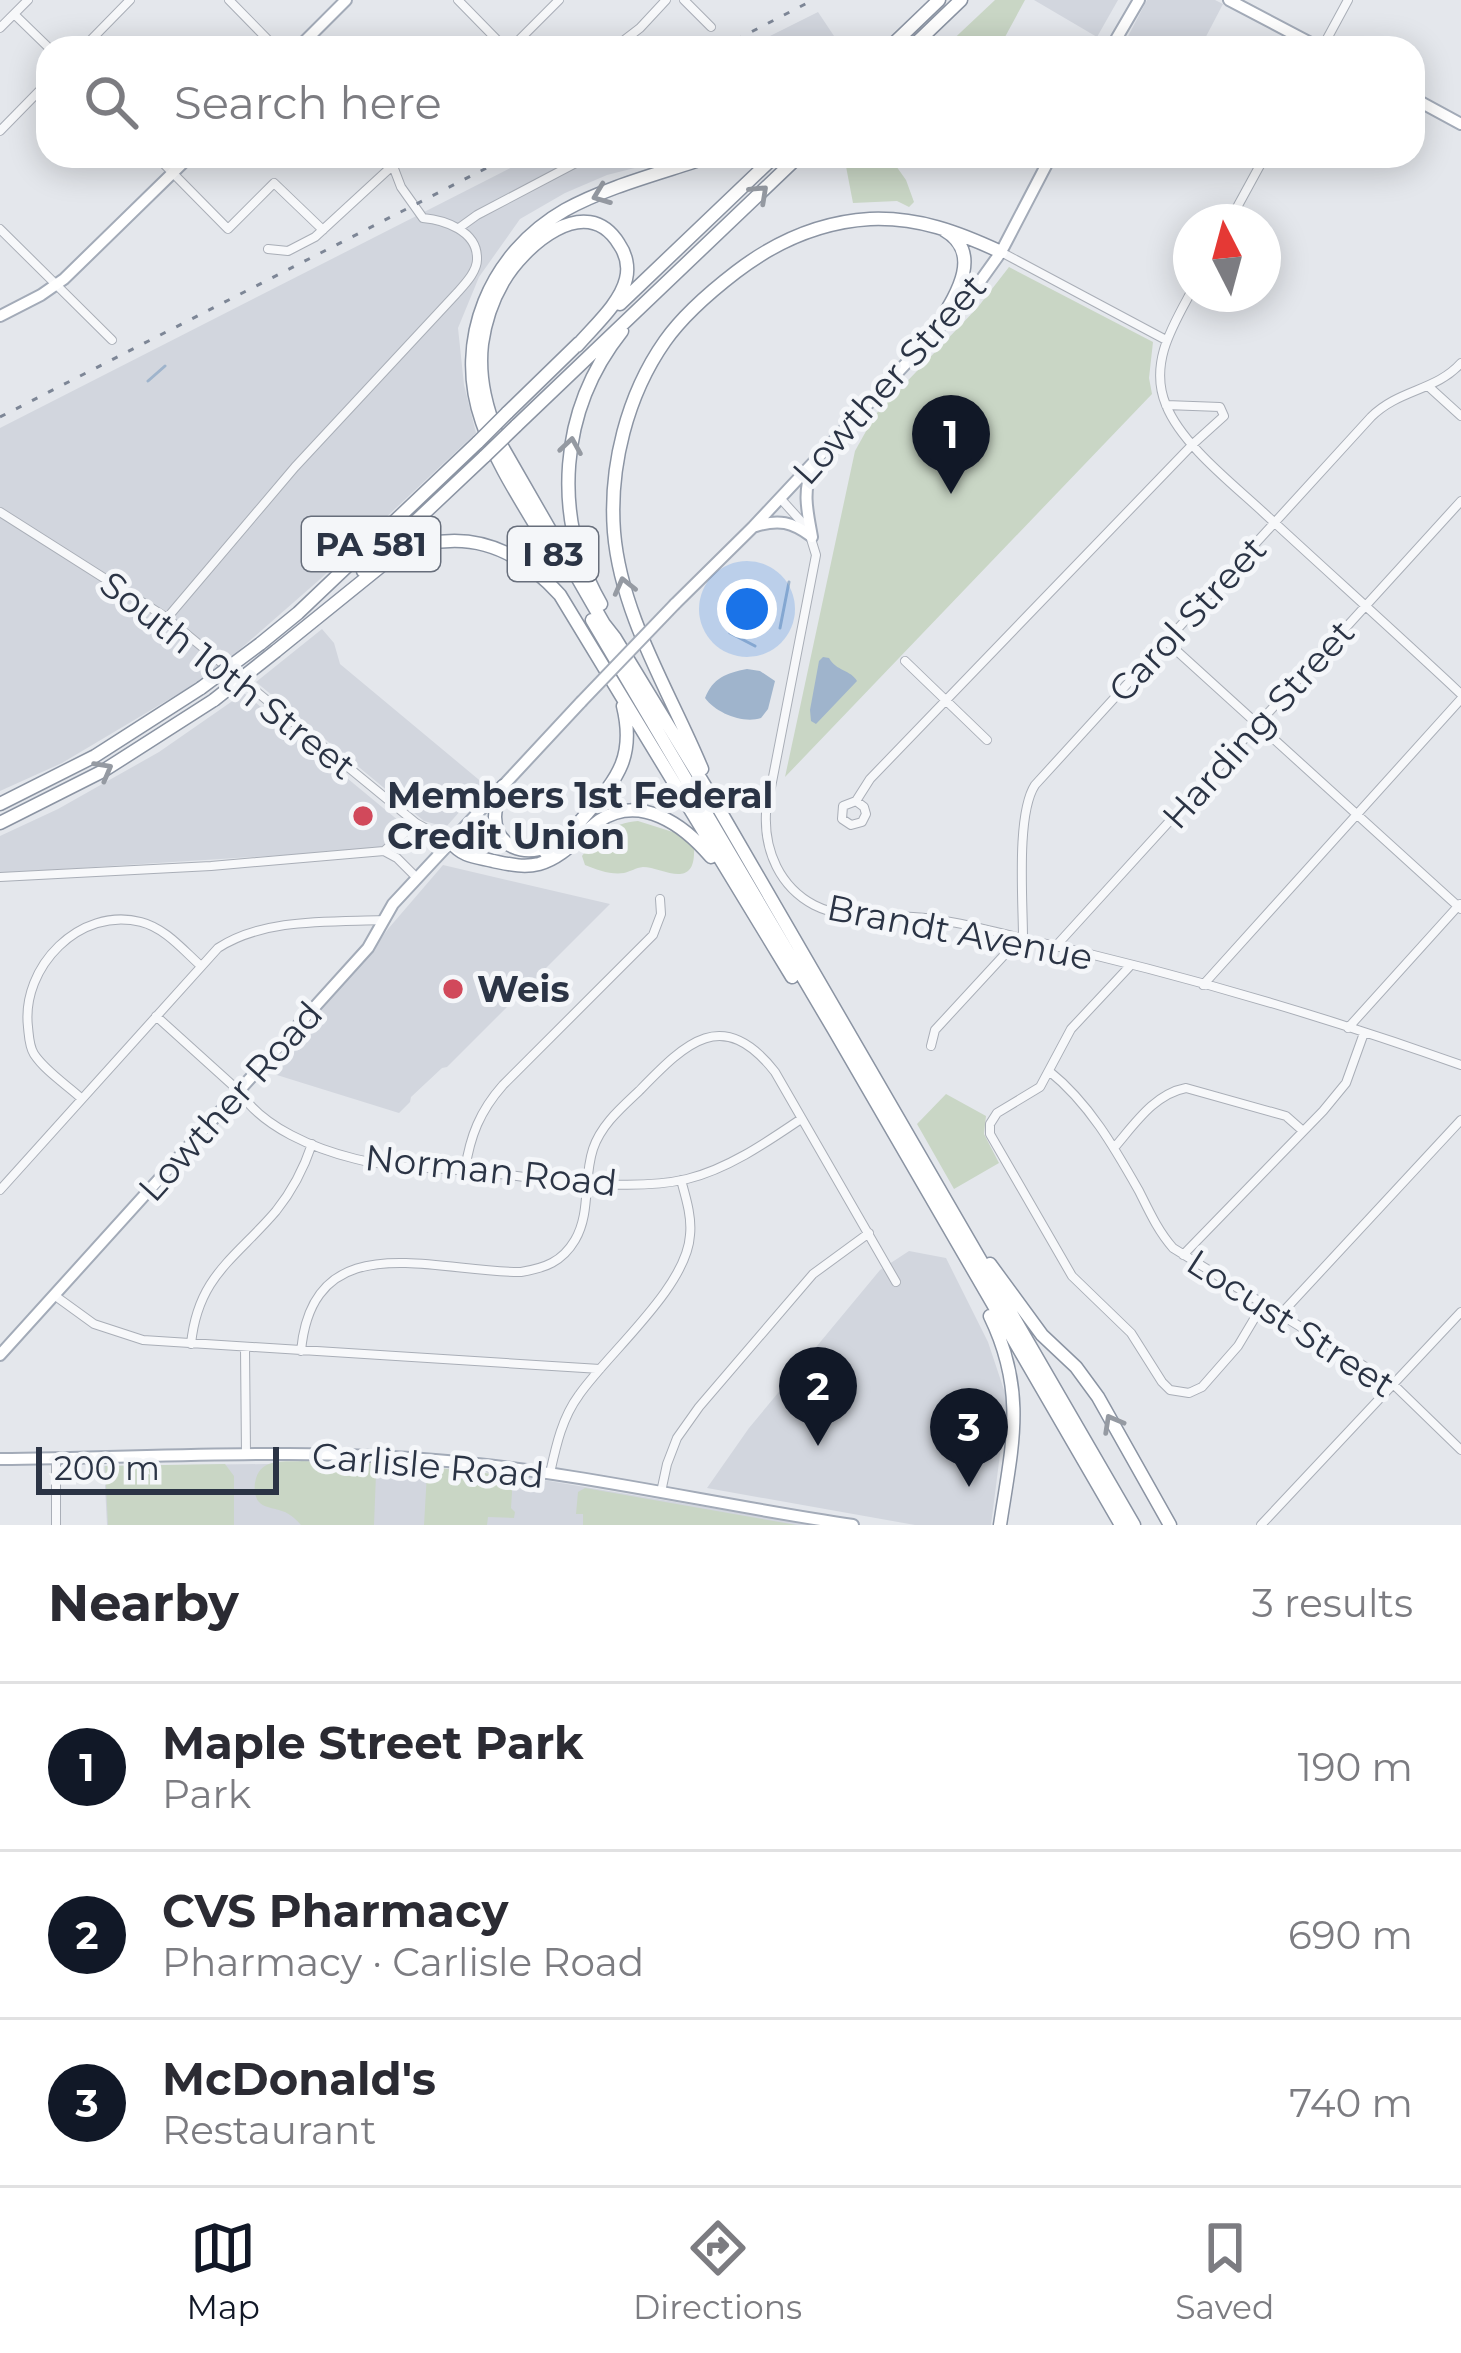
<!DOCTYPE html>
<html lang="en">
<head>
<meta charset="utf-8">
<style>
  body { margin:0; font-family:Montserrat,sans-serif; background:#f7f7f7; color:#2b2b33 }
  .compass { position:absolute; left:1173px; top:204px; width:108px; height:108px; border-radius:50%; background:#fff; box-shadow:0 6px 30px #0003; rotate:354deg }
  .scale { position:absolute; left:36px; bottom:30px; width:243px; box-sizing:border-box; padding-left:12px; border:6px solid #2b3445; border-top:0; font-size:33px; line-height:42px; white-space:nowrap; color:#2b3445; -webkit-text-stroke:9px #f4f6f9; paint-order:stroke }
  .you { position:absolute; left:747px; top:609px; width:42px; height:42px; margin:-30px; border:9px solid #fff; border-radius:50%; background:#1a73e8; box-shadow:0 0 0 18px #1a73e833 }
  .badge { display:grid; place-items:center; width:78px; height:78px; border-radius:50%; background:#111827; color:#fff; font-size:39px; font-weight:700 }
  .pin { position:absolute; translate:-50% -99px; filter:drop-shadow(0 3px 6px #0008) }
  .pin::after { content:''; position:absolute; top:63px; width:42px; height:36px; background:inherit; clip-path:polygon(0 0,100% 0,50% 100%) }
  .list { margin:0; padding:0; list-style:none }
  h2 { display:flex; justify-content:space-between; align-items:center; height:156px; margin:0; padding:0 48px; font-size:51px }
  h2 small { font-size:39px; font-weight:400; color:#7c7c81 }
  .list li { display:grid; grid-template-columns:78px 1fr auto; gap:36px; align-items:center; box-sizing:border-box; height:168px; padding:0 48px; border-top:3px solid #e1e1e2 }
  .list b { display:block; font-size:45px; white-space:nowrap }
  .list p { margin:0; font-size:39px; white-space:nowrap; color:#7c7c81 }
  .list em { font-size:39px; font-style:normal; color:#7c7c81 }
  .icon { flex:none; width:66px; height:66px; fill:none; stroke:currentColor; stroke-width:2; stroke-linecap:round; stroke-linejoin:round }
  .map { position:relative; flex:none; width:1461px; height:1525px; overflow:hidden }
  .search { position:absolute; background:#fff; box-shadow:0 6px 30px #0003; left:36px; right:36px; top:36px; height:132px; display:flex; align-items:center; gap:30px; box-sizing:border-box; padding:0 42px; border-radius:36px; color:#7c7c81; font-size:45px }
  .sheet { height:660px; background:#fff }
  nav { display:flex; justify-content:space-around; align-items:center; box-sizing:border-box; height:168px; border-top:3px solid #e1e1e2; background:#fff; font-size:33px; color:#7c7c81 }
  nav a { display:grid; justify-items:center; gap:6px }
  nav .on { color:#111827 }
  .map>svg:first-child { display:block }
</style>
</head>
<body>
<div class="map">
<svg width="1461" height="1525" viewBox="0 0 1461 1525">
  <rect width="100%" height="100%" fill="#e4e7ec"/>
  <path fill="#d2d6de" d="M 1034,0 L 1118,0 L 1097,37 Z
    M 1147,0 L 1215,0 L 1223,4 L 1200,48 L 1136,48 L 1125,42 Z
    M 818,12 L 842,48 L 746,48 Z
    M 534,156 L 682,156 L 607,175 L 565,193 L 520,219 L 479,277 L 458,328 L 464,385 L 476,433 L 318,581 L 238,651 L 188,688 L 62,763 L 0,791 L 0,428 Z
    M 322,629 L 334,643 L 340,664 L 484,784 L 446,827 L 424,821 L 256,682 Z
    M 244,693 L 405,826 L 379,849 L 0,873 L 0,836 L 58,809 L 159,752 Z
    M 443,865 L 610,904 L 447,1067 L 442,1068 L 411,1097 L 410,1102 L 399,1113 L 264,1071 L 369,955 L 388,929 Z
    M 909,1251 L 946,1258 L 988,1342 L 1007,1399 L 991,1525 L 915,1525 L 707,1488 L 749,1428 L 880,1270 Z
    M 265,1464 L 380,1465 L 531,1478 L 814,1525 L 107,1525 L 104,1466 Z"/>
  <path fill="#c9d6c5" d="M 995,0 L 1025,0 L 999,48 L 944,48 Z
    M 844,156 L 889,156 L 906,180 L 914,202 L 909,207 L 897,201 L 853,203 Z
    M 1009,267 L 1153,342 L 1149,378 L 1152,394 L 785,777 L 855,451 L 875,415 L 978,307 Z
    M 638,821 L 676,833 L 694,848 C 696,892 662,867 643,867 C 635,868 632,871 624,873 C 611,875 597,870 585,865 L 582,856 C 598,836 612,823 638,821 Z
    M 946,1094 L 986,1116 L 984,1134 L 999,1163 L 954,1189 L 917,1124 Z
    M 302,1461 L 382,1463 L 384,1469 L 376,1474 L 374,1525 L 301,1525 C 284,1504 268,1512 259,1502 C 255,1498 254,1488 255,1483 C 259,1458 281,1462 302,1461 Z
    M 225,1464 L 234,1476 L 234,1525 L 108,1525 L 105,1466 Z
    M 421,1466 L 513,1476 L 511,1508 L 515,1512 L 514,1518 L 488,1517 L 487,1525 L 424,1525 L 427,1473 L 422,1471 Z
    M 585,1488 L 797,1525 L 583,1525 L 583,1514 L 576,1514 L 578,1492 Z"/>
  <path fill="#9fb4cc" d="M 823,657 L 829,658 C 836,671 851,670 857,681 L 816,724 L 811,721 L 810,710 L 819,661 Z
    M 747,669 L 760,671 L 775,681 L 768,709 L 761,718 C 743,724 716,713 705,698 C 713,678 726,673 747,669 Z"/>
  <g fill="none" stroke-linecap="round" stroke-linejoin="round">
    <path stroke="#9fb4cc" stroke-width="3" d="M 148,381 L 165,366
      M 780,628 L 789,582
      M 730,633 L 755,646"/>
    <g stroke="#a9aeb7" stroke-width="10">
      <path id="minor" d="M 229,0 L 276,48
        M 458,0 L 505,48
        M 684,0 L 711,27
        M 14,14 L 49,48
        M 0,28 L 28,0
        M 83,48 L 130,0
        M 511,48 L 559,0
        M 614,48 L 640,28 L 666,0
        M 812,48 L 814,46
        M 1322,48 L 1348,0
        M 0,131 L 48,82
        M 156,156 L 228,229 L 274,183 L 323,230
        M 1229,222 L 1265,156
        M 459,228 L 477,215 L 589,156
        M 0,229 L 112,340
        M 268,249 L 288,251 L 315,237 L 403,156
        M 1001,252 L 1166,340
        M 1191,292 C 1172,327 1149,364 1166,405 C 1182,445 1233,484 1264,513 C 1330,574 1396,633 1461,694
        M 1428,386 L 1461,416
        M 780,498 L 808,529 L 816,555 L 766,813 C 764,851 780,887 814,905 C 845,921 880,915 913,917 C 948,919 987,930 1021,938 C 1169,971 1318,1014 1461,1065
        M 0,512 L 167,618 L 416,823 L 452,843
        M 167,618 L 295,467 L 456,294 C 464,285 478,271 477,258 C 477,231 445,220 423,218 L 401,187 L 393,166 L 384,156
        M 1167,642 L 1461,909
        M 905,661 L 987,740
        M 856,801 L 864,807 L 866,814 L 862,822 L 851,825 L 842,819 L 843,806 L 856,801 L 870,779 L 1193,444 L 1224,416 L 1220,407 L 1166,405
        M 384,851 L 397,858 L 417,878
        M 0,877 L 211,866 L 384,851 L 416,823
        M 1023,938 C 1023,901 1016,814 1035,785 L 1371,417 C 1399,389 1436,391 1461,363
        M 1055,947 L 1461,501
        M 1129,967 L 1071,1029 L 1040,1087 L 997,1113 L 990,1124 L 990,1134 L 1072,1276 L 1131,1333 L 1162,1382 L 1170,1390 L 1189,1393 L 1202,1387 L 1238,1346 L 1263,1304
        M 1203,985 L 1461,699
        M 156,1016 L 239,1091 C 263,1128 315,1149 356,1159 C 392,1168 431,1167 467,1171 C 534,1176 623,1194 687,1179 C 728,1169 767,1142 801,1119
        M 1348,1028 L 1460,904
        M 931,1046 L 935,1030 L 1019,939
        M 1049,1071 C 1089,1103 1114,1147 1139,1191 C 1149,1211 1158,1231 1173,1248 L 1393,1384 L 1461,1450
        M 82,1099 C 67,1085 45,1071 34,1054 C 29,1046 29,1036 28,1027 C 21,967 80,906 141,922 C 165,928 183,950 201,966
        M 1114,1148 C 1134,1125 1154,1094 1186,1088 L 1286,1116 L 1303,1131
        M 465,1170 C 470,1136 480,1111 503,1085 L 653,935 L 661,914 L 660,899
        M 0,1190 L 218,948 C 264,918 329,922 383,920
        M 1183,1255 L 1323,1111 L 1346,1083 L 1364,1033
        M 54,1295 L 94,1324 L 143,1340 L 600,1369
        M 1280,1315 L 1461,1120
        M 191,1344 C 198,1276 235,1259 276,1211 C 292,1191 304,1168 312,1144
        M 245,1348 L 246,1454
        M 301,1351 C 313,1222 436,1273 521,1272 C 545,1268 562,1262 575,1240 C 591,1213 583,1179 593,1149 C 601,1125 621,1108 639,1091 C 684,1045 722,1004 775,1072 L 896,1282
        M 56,1459 L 56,1525
        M 550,1473 C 556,1446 562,1418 579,1395 C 608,1353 687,1287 690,1235 C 692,1217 686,1198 681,1180
        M 661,1492 L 667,1464 L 677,1438 L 699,1407 L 813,1274 L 869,1233
        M 1261,1525 L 1461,1312"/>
    </g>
    <g stroke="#a3abb8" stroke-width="14">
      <path id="major" d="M 1229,0 L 1320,48
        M 298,48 L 346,0
        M 1111,48 L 1139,0
        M 1413,98 L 1461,124
        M 0,316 L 41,295 L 64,279 L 190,156
        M 812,470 C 802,492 808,514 812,537
        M 756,526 C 779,519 792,522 811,536
        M 675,604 L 753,527 L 971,294 L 1001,252 L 1051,156
        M 0,1355 L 368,948 L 393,904 L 581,702
        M 0,1459 C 149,1458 299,1447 447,1461 C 583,1473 717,1505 853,1525"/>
    </g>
    <g stroke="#8b94a3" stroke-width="15">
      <path id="highway" d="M 889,48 L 939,0
        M 911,48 L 961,0
        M 620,304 L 775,156
        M 931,336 C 948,306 989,256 944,230
        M 577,346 C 593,327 620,304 626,279 C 629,267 626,254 619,244 C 586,190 523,247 503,282 C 492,301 485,322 482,344 C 478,379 487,410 500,443 L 604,624 L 615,638 L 719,809 L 1134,1525
        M 507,413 L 579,343
        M 516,426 L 799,156
        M 542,536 C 520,499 496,463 482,422 C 453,340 490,253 565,210 C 608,186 665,172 711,156
        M 363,571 L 485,456
        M 601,604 C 551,517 559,410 622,331
        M 592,620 L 834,1030 L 1121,1525
        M 260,644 L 298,613 L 478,442
        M 276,651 L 396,554 C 461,526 514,544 560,595 L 792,977
        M 702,769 C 670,692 621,616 614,532 C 609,467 627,395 665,341 C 684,314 710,292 736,272 C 775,242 820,222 870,219 C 918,217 958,232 1001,252
        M 503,786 C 500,796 495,806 495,817 C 496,848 524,856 549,846
        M 0,804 L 95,756 L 201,688
        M 0,823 L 103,771 L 214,700
        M 452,843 C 462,857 477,857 493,861 C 508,864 523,868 539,864 C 564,857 579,836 599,821 C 640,793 684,825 711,857
        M 546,853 C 562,843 576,826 588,812 C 619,777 635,755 623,706
        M 990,1264 L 1042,1335 L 1076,1367 L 1098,1397 L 1170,1525
        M 990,1316 C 1027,1392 1012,1446 1000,1525"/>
    </g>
    <use href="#minor" stroke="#f7f8fa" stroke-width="8"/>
    <use href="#major" stroke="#fff" stroke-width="10"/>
    <use href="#highway" stroke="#fff" stroke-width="12"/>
    <path stroke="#7d8696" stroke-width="3" stroke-dasharray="6 12" stroke-linecap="butt" d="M 720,48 L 813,0
      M 0,417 L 510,156"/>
    <g stroke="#a3abb8" stroke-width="14" stroke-linecap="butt">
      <path id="major-bridge" d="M 581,702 L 675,604"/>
    </g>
    <g stroke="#8b94a3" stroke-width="15" stroke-linecap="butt">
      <path id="highway-bridge" d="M 478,442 L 507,413
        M 485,456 L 516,426
        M 201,688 L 260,644
        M 214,700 L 276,651"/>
    </g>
    <use href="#major-bridge" stroke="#fff" stroke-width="10"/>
    <use href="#highway-bridge" stroke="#fff" stroke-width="12"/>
  </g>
  <defs><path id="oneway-chevron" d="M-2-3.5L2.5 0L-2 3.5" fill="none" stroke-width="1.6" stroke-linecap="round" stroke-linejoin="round" transform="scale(3)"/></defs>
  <g stroke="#959aa2">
    <use href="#oneway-chevron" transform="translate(760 193) rotate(-43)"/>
    <use href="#oneway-chevron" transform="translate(601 195) rotate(159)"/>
    <use href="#oneway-chevron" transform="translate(571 446) rotate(-81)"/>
    <use href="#oneway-chevron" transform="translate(624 586) rotate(-104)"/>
    <use href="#oneway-chevron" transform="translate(104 770) rotate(-29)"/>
    <use href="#oneway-chevron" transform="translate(1112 1423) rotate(-119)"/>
  </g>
  <g fill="#d1495b" stroke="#f4f6f9" stroke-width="4.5">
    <circle cx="363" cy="816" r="12"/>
    <circle cx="453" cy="989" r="12"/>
  </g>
  <g text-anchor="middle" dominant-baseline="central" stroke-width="10" stroke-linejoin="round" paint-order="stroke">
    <g fill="#f4f6f9" stroke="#676e7b" stroke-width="3">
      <rect x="302" y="517" width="138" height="54" rx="9"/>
      <rect x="508" y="527" width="90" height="54" rx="9"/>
    </g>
    <g font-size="33" font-weight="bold" fill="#2b3445">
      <text x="371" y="544">PA 581</text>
      <text x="553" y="554">I 83</text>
    </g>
    <g font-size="36" fill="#2b3445" stroke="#f4f6f9">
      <text transform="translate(889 379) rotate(-48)">Lowther Street</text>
      <text transform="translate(1187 619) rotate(-47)">Carol Street</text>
      <text transform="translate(228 675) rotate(38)">South 10th Street</text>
      <text transform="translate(1258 724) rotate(-48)">Harding Street</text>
      <text transform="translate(960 932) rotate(11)">Brandt Avenue</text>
      <text transform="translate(230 1101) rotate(-48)">Lowther Road</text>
      <text transform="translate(491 1170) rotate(6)">Norman Road</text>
      <text transform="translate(1291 1323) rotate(33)">Locust Street</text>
      <text transform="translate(428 1465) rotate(5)">Carlisle Road</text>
    </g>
    <g font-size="36" font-weight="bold" fill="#2b3445" stroke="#f4f6f9" text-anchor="start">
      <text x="387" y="795">Members 1st Federal<tspan x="387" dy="41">Credit Union</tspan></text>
      <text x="477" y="989">Weis</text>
    </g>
  </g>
</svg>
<svg class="compass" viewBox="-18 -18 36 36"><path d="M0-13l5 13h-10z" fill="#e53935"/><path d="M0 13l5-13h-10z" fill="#7c7c81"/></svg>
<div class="scale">200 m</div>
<div class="you"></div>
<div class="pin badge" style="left:951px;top:494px">1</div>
<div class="pin badge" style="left:818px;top:1446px">2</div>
<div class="pin badge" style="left:969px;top:1487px">3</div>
<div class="search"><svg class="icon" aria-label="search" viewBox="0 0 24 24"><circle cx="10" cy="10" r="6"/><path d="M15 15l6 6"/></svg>Search here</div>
</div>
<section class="sheet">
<h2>Nearby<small>3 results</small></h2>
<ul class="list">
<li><span class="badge">1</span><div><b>Maple Street Park</b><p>Park</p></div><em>190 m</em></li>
<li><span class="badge">2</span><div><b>CVS Pharmacy</b><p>Pharmacy · Carlisle Road</p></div><em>690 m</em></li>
<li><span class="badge">3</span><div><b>McDonald's</b><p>Restaurant</p></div><em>740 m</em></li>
</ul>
</section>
<nav>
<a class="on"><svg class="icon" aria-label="map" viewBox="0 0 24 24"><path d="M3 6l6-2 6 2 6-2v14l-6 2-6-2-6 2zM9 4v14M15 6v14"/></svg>Map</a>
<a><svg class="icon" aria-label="directions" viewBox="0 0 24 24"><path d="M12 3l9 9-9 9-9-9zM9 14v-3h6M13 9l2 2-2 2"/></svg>Directions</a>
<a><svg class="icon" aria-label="saved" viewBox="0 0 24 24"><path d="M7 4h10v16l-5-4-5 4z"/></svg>Saved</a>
</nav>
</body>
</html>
